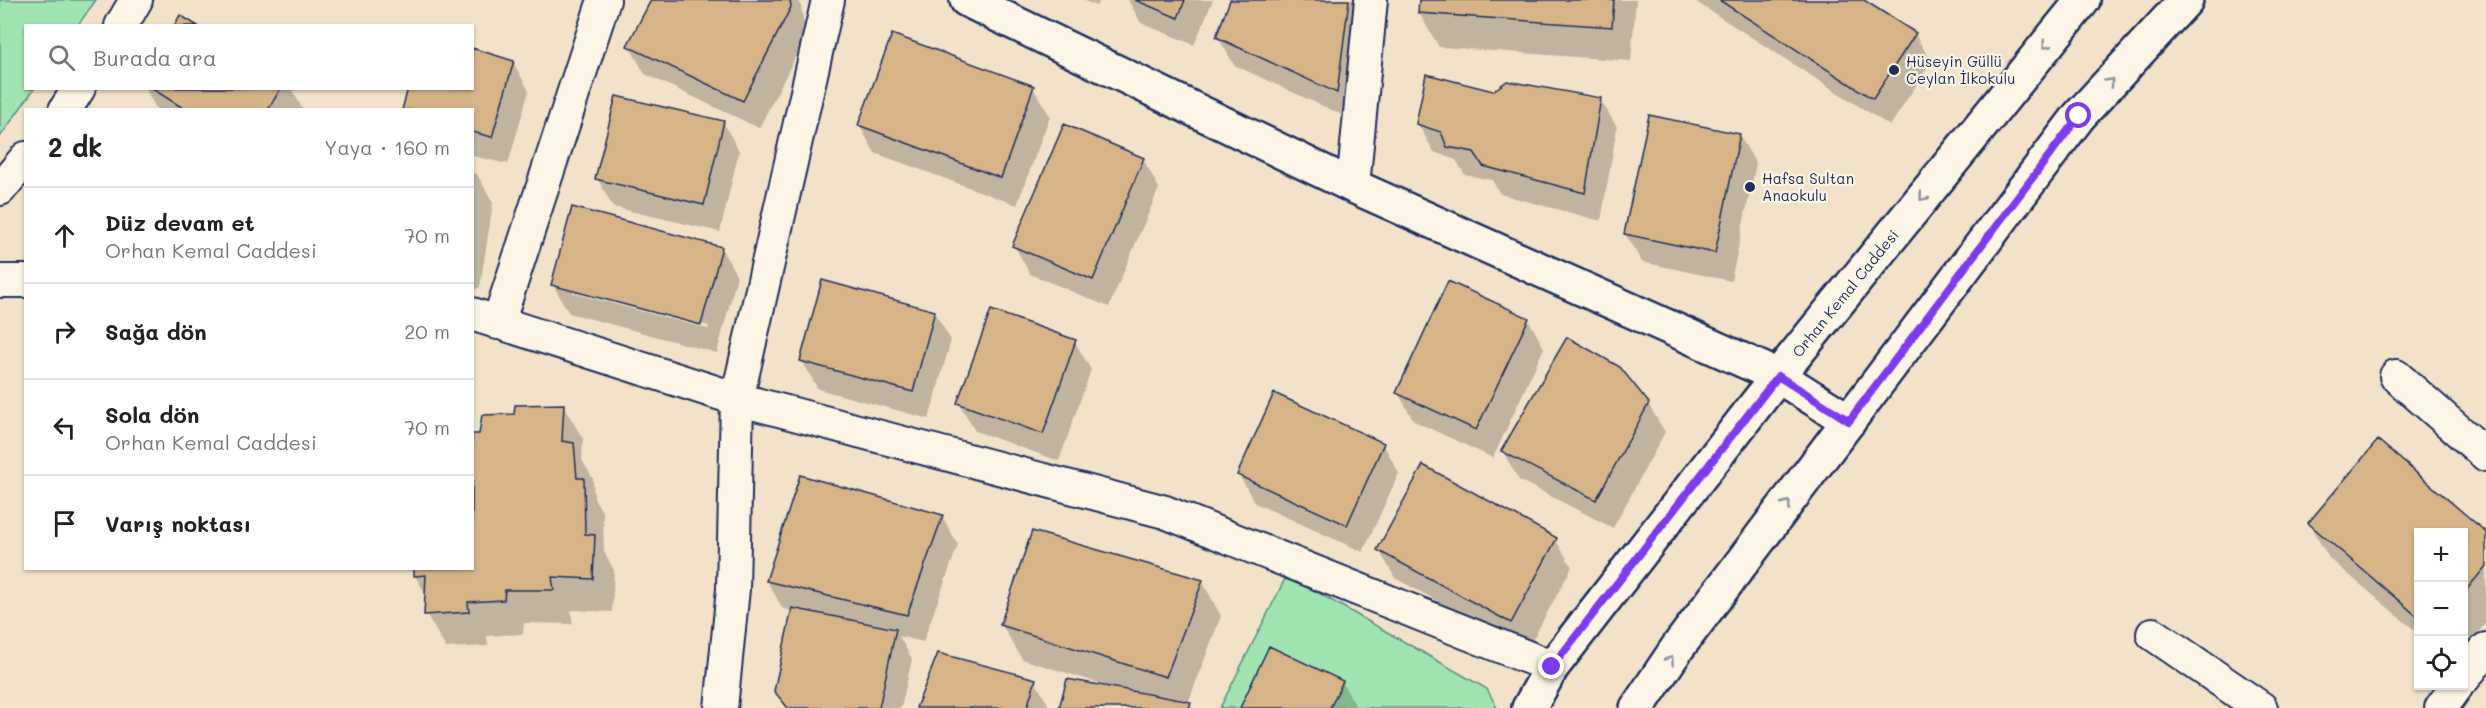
<!DOCTYPE html>
<html lang="tr">
<head>
<meta charset="utf-8">
<style>
  body { margin:0; font-family:Mali,sans-serif; background:#f6f6f6; color:#222 }
  .controls { position:absolute; right:18px; bottom:18px; display:grid; overflow:hidden; border-radius:0px; box-shadow:0 2px 4px #0004 }
  .controls button { width:54px; height:54px; display:grid; place-items:center; padding:0; border:0; border-bottom:2px solid #e0e0e0; background:#fff; color:#222; font:30px sans-serif }
  .stop { position:absolute; width:18px; height:18px; margin:-14px; border:4px solid #7c3aed; border-radius:50%; background:#fff }
  .stop.end { background:#7c3aed; border-color:#fff; box-shadow:0 2px 6px #0008 }
  .list { margin:0; padding:0; list-style:none }
  h2 { display:flex; justify-content:space-between; align-items:center; height:78px; margin:0; padding:0 24px; font-size:26px }
  h2 small { font-size:20px; font-weight:400; color:#767676 }
  .list li { display:grid; grid-template-columns:39px 1fr auto; gap:18px; align-items:center; box-sizing:border-box; height:96px; padding:0 24px; border-top:2px solid #e0e0e0 }
  .list b { display:block; font-size:22px; white-space:nowrap }
  .list p { margin:0; font-size:20px; white-space:nowrap; color:#767676 }
  .list em { font-size:20px; font-style:normal; color:#767676 }
  .icon { flex:none; width:33px; height:33px; fill:none; stroke:currentColor; stroke-width:2; stroke-linecap:round; stroke-linejoin:round }
  .map { position:relative; flex:none; width:2486px; height:708px; overflow:hidden }
  .search { position:absolute; background:#fff; box-shadow:0 2px 4px #0004; left:24px; top:24px; width:450px; height:66px; display:flex; align-items:center; gap:15px; box-sizing:border-box; padding:0 21px; border-radius:0px; color:#767676; font-size:22px }
  .panel { position:absolute; background:#fff; box-shadow:0 2px 4px #0004; left:24px; top:108px; width:450px; height:462px; border-radius:0px }
  .map>svg:first-child { display:block }
</style>
</head>
<body>
<div class="map">
<svg width="2486" height="708" viewBox="0 0 2486 708">
  <rect width="100%" height="100%" fill="#f1e2c9"/>
  <filter id="ink" filterUnits="userSpaceOnUse"><feTurbulence type="fractalNoise" baseFrequency=".0167" numOctaves="2"/><feDisplacementMap in="SourceGraphic" scale="12" xChannelSelector="R" yChannelSelector="G"/><feConvolveMatrix kernelMatrix="1 2 1 2 8 2 1 2 1" color-interpolation-filters="sRGB"/></filter>
  <g filter="url(#ink)">
    <path fill="#a0e5b1" stroke="#5e8a88" stroke-width="1.5" d="M 0,0 L 96,0 L 78,25 L 26,26 L 26,88 L 34,89 L 0,137 Z
      M 1287,575 L 1487,689 L 1497,708 L 1220,708 Z"/>
    <path fill="#0003" fill-rule="evenodd" d="M 653,0 L 797,0 L 801,6 L 806,36 L 759,128 L 645,74 L 629,46 Z
      M 1083,0 L 1100,0 L 1097,6 Z
      M 1128,0 L 1213,0 L 1194,45 L 1141,23 Z
      M 1232,0 L 1368,0 L 1353,120 L 1234,65 L 1218,37 Z
      M 1420,0 L 1636,0 L 1631,61 L 1439,47 L 1419,13 Z
      M 1693,0 L 1861,0 L 1915,34 L 1931,62 L 1890,126 Z
      M 893,36 L 1033,88 L 1050,116 L 1017,205 L 875,153 L 859,125 Z
      M 513,62 L 529,91 L 508,164 L 472,156 L 472,88 Z
      M 145,88 L 291,88 L 302,108 L 301,110 L 157,110 Z
      M 1493,92 L 1600,99 L 1617,127 L 1601,221 L 1500,194 L 1492,180 L 1465,175 L 1456,160 L 1434,152 L 1418,124 Z
      M 723,122 L 739,151 L 720,232 L 613,207 L 597,178 Z
      M 1740,136 L 1756,164 L 1731,281 L 1642,262 L 1625,234 Z
      M 1143,159 L 1159,188 L 1109,307 L 1030,274 L 1014,245 Z
      M 472,173 L 477,174 L 493,203 L 480,287 L 472,291 Z
      M 721,248 L 737,276 L 717,353 L 569,313 L 553,285 ZM 573,289 L 709,326 L 708,329 L 573,293 Z
      M 934,312 L 951,340 L 929,419 L 818,389 L 802,361 Z
      M 1528,319 L 1544,348 L 1493,458 L 1414,421 L 1398,393 Z
      M 1075,342 L 1091,370 L 1059,461 L 975,431 L 959,403 Z
      M 1648,404 L 1665,432 L 1613,528 L 1519,480 L 1503,452 Z
      M 563,405 L 583,439 L 582,460 L 593,479 L 594,498 L 603,513 L 604,552 L 614,570 L 612,612 L 571,610 L 573,624 L 524,623 L 523,634 L 487,636 L 488,646 L 446,648 L 426,614 L 427,596 L 415,576 L 415,568 L 472,568 L 480,436 L 515,415 Z
      M 2378,442 L 2486,534 L 2486,623 L 2464,650 L 2464,532 L 2418,532 L 2418,633 L 2329,558 L 2309,524 Z
      M 1383,444 L 1399,473 L 1363,552 L 1255,503 L 1239,475 Z
      M 942,516 L 958,545 L 923,642 L 899,636 L 912,659 L 901,708 L 786,708 L 776,691 L 793,611 L 783,609 L 767,581 Z
      M 1555,539 L 1572,567 L 1527,650 L 1395,578 L 1379,550 Z
      M 1202,581 L 1221,616 L 1188,703 L 1193,708 L 1061,708 L 1108,686 L 1022,659 L 1002,625 Z
      M 1035,681 L 1050,708 L 918,708 Z
      M 1342,682 L 1357,708 L 1241,708 Z"/>
    <path fill="#d6b488" stroke="#1b2f5e" stroke-width="1.5" d="M 651,0 L 790,0 L 791,7 L 743,101 L 627,46 Z
      M 1135,0 L 1185,0 L 1178,18 Z
      M 1230,0 L 1349,0 L 1337,93 L 1216,37 Z
      M 1419,0 L 1614,0 L 1612,27 L 1418,13 Z
      M 1719,0 L 1864,0 L 1916,33 L 1873,99 Z
      M 180,15 L 198,26 L 174,26 Z
      M 892,34 L 1034,86 L 1001,178 L 858,125 Z
      M 472,48 L 514,61 L 492,137 L 472,132 L 472,110 L 402,110 L 408,88 L 472,88 Z
      M 1426,74 L 1493,91 L 1507,81 L 1601,98 L 1585,193 L 1483,166 L 1474,152 L 1447,147 L 1441,132 L 1416,124 Z
      M 151,88 L 281,88 L 268,110 L 186,110 Z
      M 616,96 L 724,121 L 704,205 L 595,179 Z
      M 1649,115 L 1740,134 L 1715,253 L 1624,234 Z
      M 1064,124 L 1144,158 L 1093,280 L 1012,246 Z
      M 572,207 L 722,247 L 701,325 L 551,285 Z
      M 822,280 L 935,311 L 913,392 L 800,361 Z
      M 1448,281 L 1529,318 L 1476,430 L 1396,393 Z
      M 991,310 L 1076,340 L 1043,434 L 957,403 Z
      M 1567,337 L 1620,367 L 1649,403 L 1596,500 L 1501,451 Z
      M 1274,393 L 1384,443 L 1347,525 L 1237,475 Z
      M 564,404 L 562,441 L 574,443 L 577,478 L 584,478 L 585,534 L 595,535 L 593,579 L 552,577 L 554,590 L 505,590 L 504,600 L 468,602 L 469,612 L 424,615 L 426,575 L 414,576 L 414,568 L 472,568 L 472,434 L 479,434 L 482,415 L 514,414 L 515,405 Z
      M 2378,440 L 2486,532 L 2486,566 L 2464,593 L 2464,532 L 2418,532 L 2418,617 L 2308,523 Z
      M 1423,465 L 1557,538 L 1511,623 L 1377,550 Z
      M 800,475 L 943,515 L 907,615 L 766,581 Z
      M 1032,531 L 1203,580 L 1166,677 L 1000,625 Z
      M 792,608 L 896,629 L 879,708 L 788,708 L 774,691 Z
      M 1269,646 L 1343,681 L 1330,708 L 1240,708 Z
      M 938,653 L 1036,679 L 1027,708 L 916,708 Z
      M 1067,679 L 1191,702 L 1189,708 L 1059,708 Z"/>
    <g fill="none" stroke-linecap="round" stroke-linejoin="round">
      <g stroke="#1b2f5e" stroke-width="36">
        <path id="minor" d="M 121,26 L 136,0
          M 65,110 L 79,88
          M 1353,186 L 1371,0
          M 0,189 L 26,158
          M 0,281 L 26,281
          M 472,314 L 737,399 L 1165,512 L 1552,667
          M 498,323 L 604,0
          M 2396,376 L 2486,455
          M 2153,634 L 2261,708
          M 2464,678 L 2486,649
          M 721,708 L 733,589 L 737,399 L 828,0
          M 2441,708 L 2457,686"/>
      </g>
      <g stroke="#1b2f5e" stroke-width="38">
        <path id="tertiary" d="M 967,0 L 1353,186 L 1778,376 L 1849,421"/>
      </g>
      <g stroke="#1b2f5e" stroke-width="38">
        <path id="secondary" d="M 1529,708 L 1552,667 L 1778,376 L 2083,0
          M 1637,708 L 1678,647 L 2079,116 L 2186,0"/>
      </g>
      <use href="#minor" stroke="#fcf5e5" stroke-width="32"/>
      <use href="#tertiary" stroke="#fcf5e5" stroke-width="33"/>
      <use href="#secondary" stroke="#fcf5e5" stroke-width="33"/>
    </g>
    <defs><path id="oneway-chevron" d="M-2-3.5L2.5 0L-2 3.5" fill="none" stroke-width="1.6" stroke-linecap="round" stroke-linejoin="round" transform="scale(1.5)"/></defs>
    <g stroke="#8c92a2">
      <use href="#oneway-chevron" transform="translate(2046 45) rotate(129)"/>
      <use href="#oneway-chevron" transform="translate(2110 82) rotate(-47)"/>
      <use href="#oneway-chevron" transform="translate(1923 197) rotate(129)"/>
      <use href="#oneway-chevron" transform="translate(1787 504) rotate(-53)"/>
      <use href="#oneway-chevron" transform="translate(1670 660) rotate(-56)"/>
    </g>
  </g>
  <g fill="none" stroke-linecap="round" stroke-linejoin="round" filter="url(#ink)">
    <path stroke="#7c3aed" stroke-width="8" d="M 1552,667 L 1778,376 L 1849,421 L 2079,116"/>
  </g>
  <g fill="#1b2f5e" stroke="#fcf5e5" stroke-width="2">
    <circle cx="1894" cy="70" r="6"/>
    <circle cx="1750" cy="187" r="6"/>
  </g>
  <g text-anchor="middle" dominant-baseline="central" stroke-width="4.5" stroke-linejoin="round" paint-order="stroke">
    <g font-size="15" fill="#1b2f5e" stroke="#fcf5e5" text-anchor="start">
      <text x="1906" y="61">Hüseyin Güllü<tspan x="1906" dy="17">Ceylan İlkokulu</tspan></text>
      <text x="1762" y="178">Hafsa Sultan<tspan x="1762" dy="17">Anaokulu</tspan></text>
    </g>
    <g font-size="15" fill="#1b2f5e" stroke="#fcf5e5">
      <text transform="translate(1845 293) rotate(-51)">Orhan Kemal Caddesi</text>
    </g>
  </g>
</svg>
<div class="controls">
<button>+</button>
<button>−</button>
<button><svg class="icon" aria-label="locate" viewBox="0 0 24 24"><circle cx="12" cy="12" r="6"/><path d="M12 2v4M12 18v4M2 12h4M18 12h4"/></svg></button>
</div>
<div class="stop" style="left:2079px;top:116px"></div>
<div class="stop end" style="left:1552px;top:667px"></div>
<div class="search"><svg class="icon" aria-label="search" viewBox="0 0 24 24"><circle cx="10" cy="10" r="6"/><path d="M15 15l6 6"/></svg>Burada ara</div>
<section class="panel">
<h2>2 dk<small>Yaya · 160 m</small></h2>
<ul class="list">
<li><svg class="icon" aria-label="ahead" viewBox="0 0 24 24"><path d="M12 20V5M6 11l6-6 6 6"/></svg><div><b>Düz devam et</b><p>Orhan Kemal Caddesi</p></div><em>70 m</em></li>
<li><svg class="icon" aria-label="right" viewBox="0 0 24 24"><path d="M7 20v-9h11M14 6l5 5-5 5"/></svg><div><b>Sağa dön</b></div><em>20 m</em></li>
<li><svg class="icon" aria-label="left" viewBox="0 0 24 24"><path d="M17 20v-9H6M10 6l-5 5 5 5"/></svg><div><b>Sola dön</b><p>Orhan Kemal Caddesi</p></div><em>70 m</em></li>
<li><svg class="icon" aria-label="arrive" viewBox="0 0 24 24"><path d="M6 21V4h12l-3 4 3 4H6"/></svg><div><b>Varış noktası</b></div></li>
</ul>
</section>
</div>
</body>
</html>
